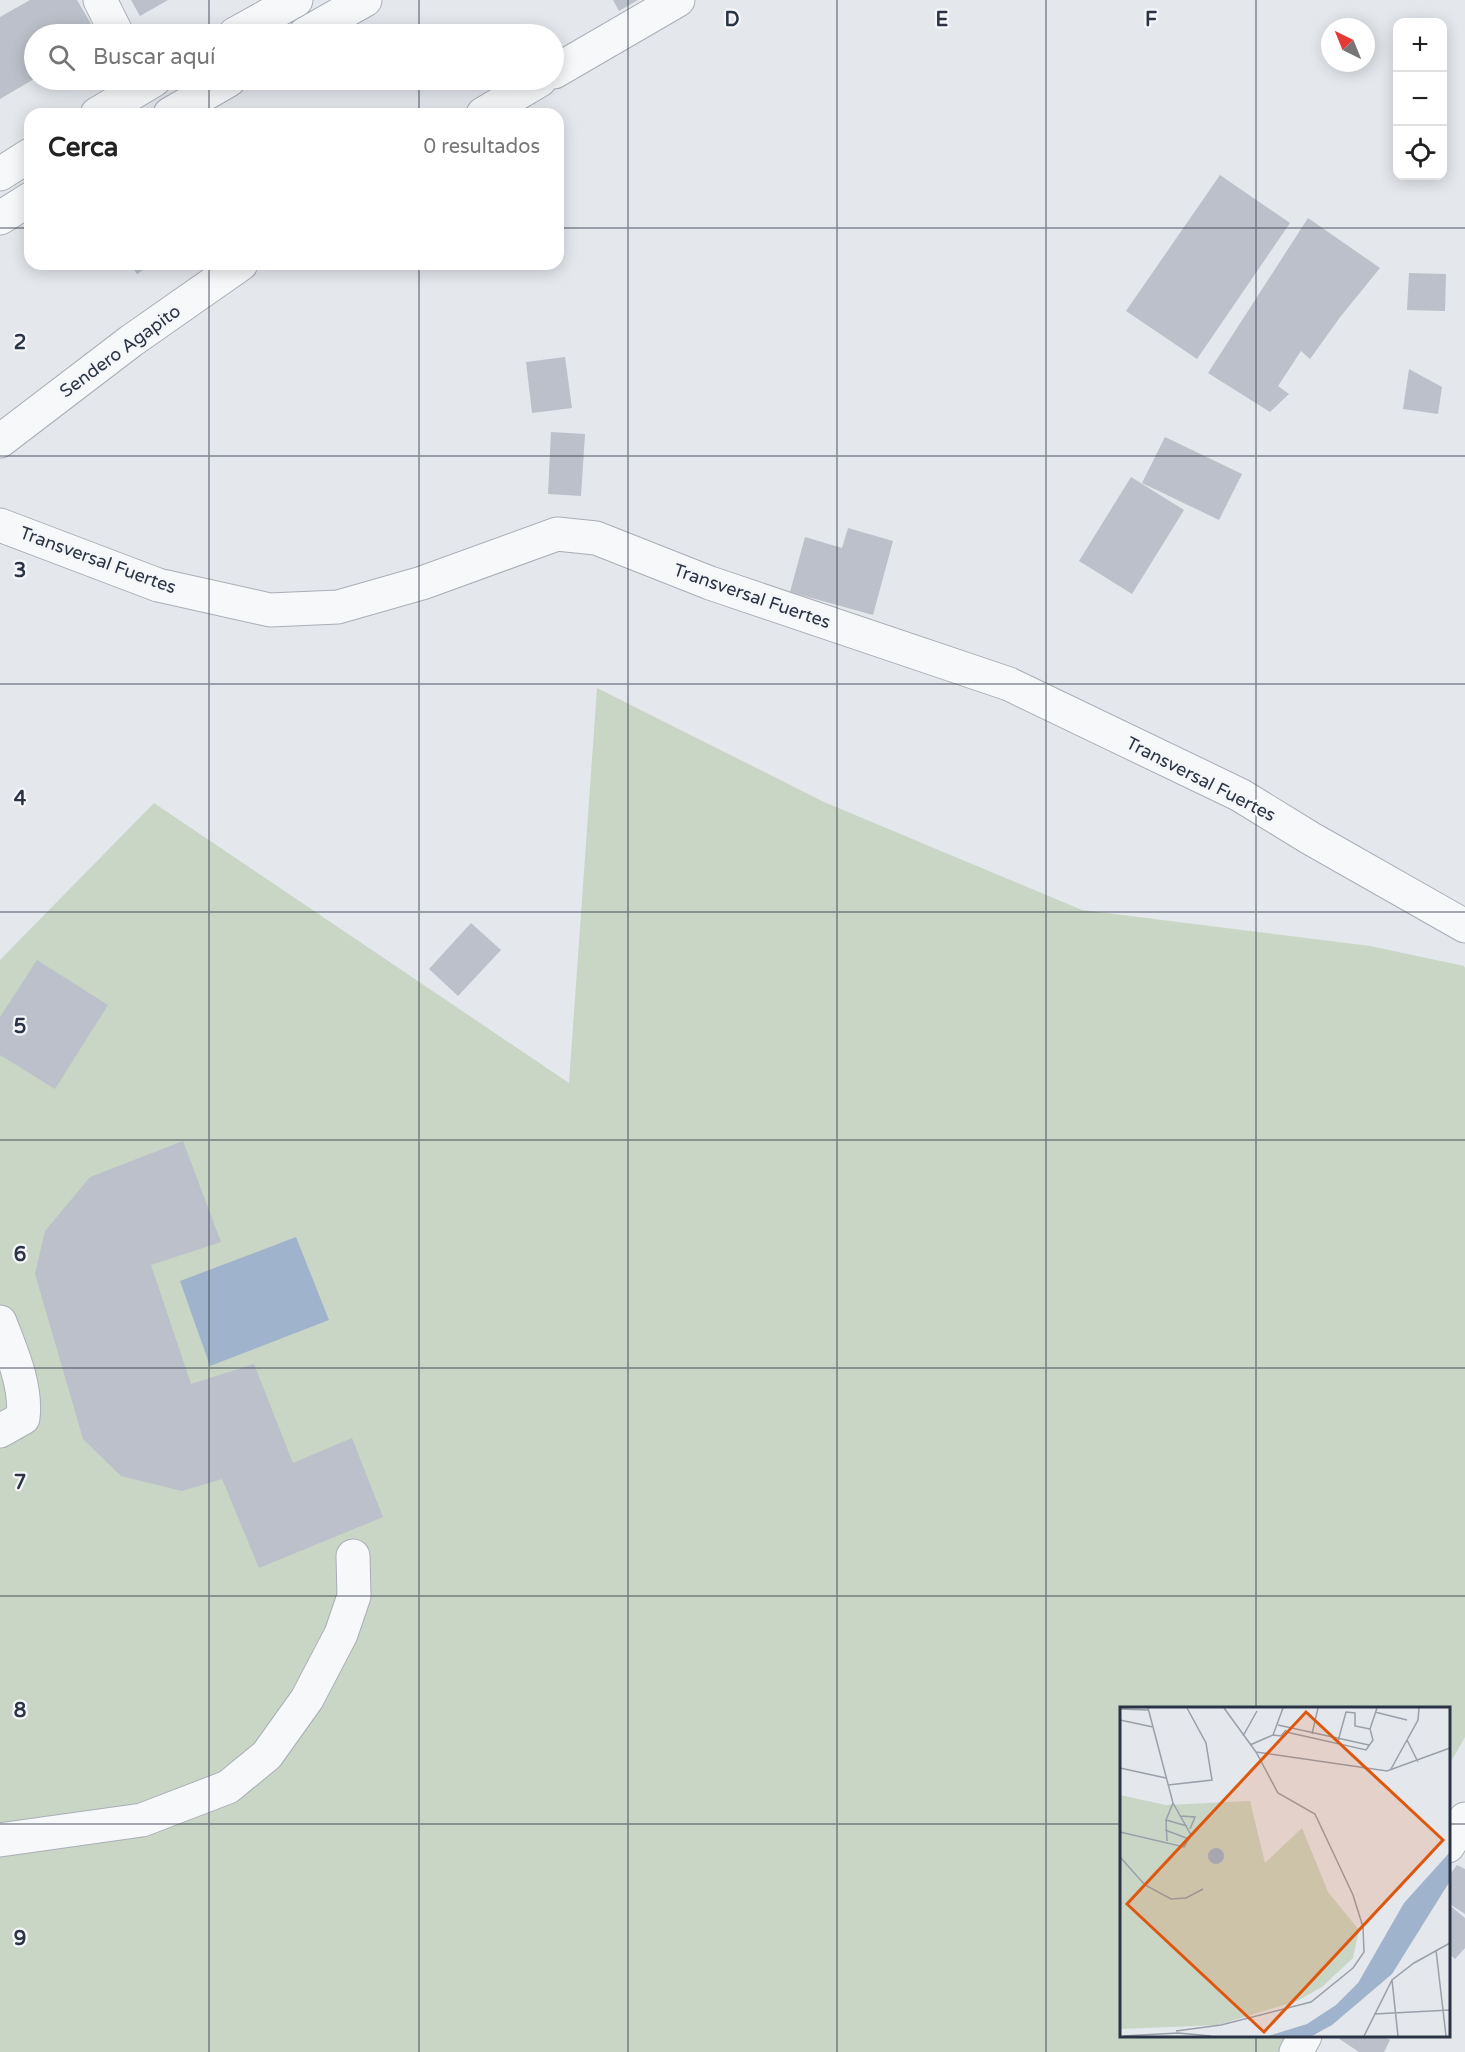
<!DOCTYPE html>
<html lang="es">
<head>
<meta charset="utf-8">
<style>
  body { margin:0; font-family:"Varela Round",sans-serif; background:#f2f2f2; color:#222 }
  .controls { position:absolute; right:18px; top:18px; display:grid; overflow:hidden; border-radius:12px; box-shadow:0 3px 15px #0003 }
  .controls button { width:54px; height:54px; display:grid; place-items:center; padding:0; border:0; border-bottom:2px solid #e0e0e0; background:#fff; color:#222; font:30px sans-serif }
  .compass { position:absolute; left:1321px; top:18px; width:54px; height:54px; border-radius:50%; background:#fff; box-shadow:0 3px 15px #0003; rotate:317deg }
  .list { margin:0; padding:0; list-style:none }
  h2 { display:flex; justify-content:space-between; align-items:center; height:78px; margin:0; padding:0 24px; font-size:26px }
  h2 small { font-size:20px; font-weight:400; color:#767676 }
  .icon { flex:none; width:33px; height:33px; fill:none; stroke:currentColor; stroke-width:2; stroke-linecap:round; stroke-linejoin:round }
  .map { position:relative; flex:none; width:1465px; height:2052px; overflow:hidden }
  .search { position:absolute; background:#fff; box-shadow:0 3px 15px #0003; left:24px; top:24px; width:540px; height:66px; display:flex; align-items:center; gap:15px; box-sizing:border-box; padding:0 21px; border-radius:33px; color:#767676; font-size:22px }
  .panel { position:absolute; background:#fff; box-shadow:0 3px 15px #0003; left:24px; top:108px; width:540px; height:162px; border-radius:18px }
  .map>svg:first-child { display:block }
</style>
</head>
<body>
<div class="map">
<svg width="1465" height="2052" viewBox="0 0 1465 2052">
  <rect width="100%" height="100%" fill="#e4e7ec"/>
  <path fill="#c9d6c5" d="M 597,688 L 824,802 L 1082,910 L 1370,946 L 1464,966 L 1465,968 L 1465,1737 L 1449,1765 L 1448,1708 L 1122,1708 L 1122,2036 L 1291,2036 L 1282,2052 L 0,2052 L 0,960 L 154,803 L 569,1083 Z"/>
  <path fill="#9fb4cc" d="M 296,1237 L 329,1320 L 210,1366 L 180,1281 Z"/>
  <path fill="#bbc0ca" d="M 30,0 L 77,0 L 97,34 L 34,34 L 34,79 L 0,99 L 0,17 Z
    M 131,0 L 168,0 L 140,16 Z
    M 613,0 L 638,0 L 619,11 Z
    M 1220,175 L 1290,223 L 1197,359 L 1126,311 Z
    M 1308,218 L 1380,268 L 1341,316 L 1310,359 L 1301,351 L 1278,386 L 1289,394 L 1270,412 L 1208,373 Z
    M 130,264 L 153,264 L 137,274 Z
    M 1409,273 L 1446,274 L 1445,311 L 1407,310 Z
    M 565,357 L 572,408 L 532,413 L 526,362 Z
    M 1409,369 L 1442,387 L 1438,414 L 1403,409 Z
    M 551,432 L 585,434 L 581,496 L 548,494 Z
    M 1165,437 L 1242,474 L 1219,520 L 1142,483 Z
    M 1131,477 L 1184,510 L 1132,594 L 1079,561 Z
    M 848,528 L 893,541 L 873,615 L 790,592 L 805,537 L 842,548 Z
    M 471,923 L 501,950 L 458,996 L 429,969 Z
    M 37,960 L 108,1005 L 55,1089 L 0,1055 L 0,1017 Z
    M 183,1141 L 221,1242 L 151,1265 L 191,1384 L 254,1364 L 293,1463 L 352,1438 L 383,1517 L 259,1568 L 222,1479 L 182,1491 L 121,1476 L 83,1439 L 35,1274 L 45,1231 L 90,1177 Z
    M 1457,1865 L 1465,1869 L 1465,1914 L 1448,1903 L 1448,1877 Z
    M 1448,1904 L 1465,1918 L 1465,1948 L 1455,1959 L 1448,1953 Z
    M 1335,2036 L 1383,2036 L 1390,2040 L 1384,2052 L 1359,2052 Z"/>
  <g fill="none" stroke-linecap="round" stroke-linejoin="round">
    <g stroke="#a9aeb7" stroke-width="35">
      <path id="minor" d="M 100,0 L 117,34
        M 235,34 L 296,0
        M 305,34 L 365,0
        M 554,72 L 678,0
        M 97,114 L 154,80
        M 170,114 L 229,80
        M 483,114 L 540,80
        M 0,174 L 30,155
        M 0,218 L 30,199
        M 0,441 L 131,341 L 241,264
        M 0,525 L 158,585 L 270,610 L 338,607 L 422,583 L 557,534 L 596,538 L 710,583 L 1009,684 L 1240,795 L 1310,838 L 1465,926
        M 0,1322 C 11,1351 27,1386 23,1418 L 0,1431
        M 0,1840 L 142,1820 L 228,1787 L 267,1755 L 307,1699 L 341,1634 L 354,1596 L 353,1556
        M 1448,1846 L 1465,1819
        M 1296,2052 L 1305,2036"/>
    </g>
    <use href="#minor" stroke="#f7f8fa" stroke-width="33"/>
  </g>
  <path fill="none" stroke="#2b3445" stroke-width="1.5" stroke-opacity="0.55" d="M 209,0 L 209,34M 419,0 L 419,34M 628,0 L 628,2052M 837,0 L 837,2052M 1046,0 L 1046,2052M 1256,0 L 1256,1708M 209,80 L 209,114M 419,80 L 419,114M 0,228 L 30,228M 558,228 L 1465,228M 209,264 L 209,2052M 419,264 L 419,2052M 0,456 L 1465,456M 0,684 L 1465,684M 0,912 L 1465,912M 0,1140 L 1465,1140M 0,1368 L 1465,1368M 0,1596 L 1465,1596M 0,1824 L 1122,1824M 1448,1824 L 1465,1824M 1256,2036 L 1256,2052"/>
  <g text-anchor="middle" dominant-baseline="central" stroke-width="4.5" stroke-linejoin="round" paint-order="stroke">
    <g font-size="18" fill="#2b3445" stroke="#f4f6f9">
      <text transform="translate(120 351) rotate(-36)">Sendero Agapito</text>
      <text transform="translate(98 560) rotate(20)">Transversal Fuertes</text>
      <text transform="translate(752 596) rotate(19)">Transversal Fuertes</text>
      <text transform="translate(1201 779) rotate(27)">Transversal Fuertes</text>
    </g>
  </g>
  <g transform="translate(1120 1707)">
    <rect width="330" height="330" fill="#e4e7ec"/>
    <path d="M 0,88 L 46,98 L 130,94 L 145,156 L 182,121 L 208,185 L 239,223 L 233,251 L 202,280 L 177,294 L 98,318 L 0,322 Z" fill="#c9d6c5"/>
    <path d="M88 149a8 8 0 1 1 16 0a8 8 0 1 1-16 0ZM 330,145 L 330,174 L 272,267 L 212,318 L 192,329 L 148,329 L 187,317 L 216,298 L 238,276 L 284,196 Z" fill="#9fb4cc"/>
    <path fill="none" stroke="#9a9fa9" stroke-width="1.5" d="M 0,2 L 28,3M 255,5 L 287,13M 0,13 L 33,20M 158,18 L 249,38M 166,25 L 246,43 L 253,33 L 250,22 L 257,1M 192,27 L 198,1M 153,28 L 163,1M 123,29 L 137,4M 287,33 L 298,55M 218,34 L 226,5 L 235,6 L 235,19 L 250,22M 130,38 L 153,28 L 161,29 L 166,23M 136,45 L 267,64 L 330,41M 0,61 L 46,71M 271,62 L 298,13 L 299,1M 48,78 L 92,73 L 86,36 L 67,1M 60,109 L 75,110 L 70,122M 46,113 L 67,119M 45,123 L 69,132M 0,125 L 64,140 L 71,128 L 53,96 L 28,1M 47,134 L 46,113 L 53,96M 0,150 L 25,178 L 51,192 L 66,191 L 83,182M 316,243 L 326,329M 0,261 L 0,285M 272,273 L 278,329M 254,307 L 330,303M 56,324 L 101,318 L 191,295 L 233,261 L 244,245 L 243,220 L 233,188 L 195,107 L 158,86 L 136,45 L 104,1M 4,329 L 58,326 L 91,329M 244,329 L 272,273 L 294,256 L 330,236"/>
    <path fill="#df570f" fill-opacity="0.15" stroke="#df570f" stroke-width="3" d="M 186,5 L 323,133 L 144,325 L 7,197 Z"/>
    <rect width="330" height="330" fill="none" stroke="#2b3445" stroke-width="3"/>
  </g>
  <g font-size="20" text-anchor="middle" font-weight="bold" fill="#2b3445" stroke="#f4f6f9" stroke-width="4.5" stroke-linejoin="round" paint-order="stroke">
    <text x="732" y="26">D</text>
    <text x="942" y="26">E</text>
    <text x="1151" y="26">F</text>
    <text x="20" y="349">2</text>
    <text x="20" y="577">3</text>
    <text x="20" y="805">4</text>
    <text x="20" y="1033">5</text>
    <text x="20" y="1261">6</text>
    <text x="20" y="1489">7</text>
    <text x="20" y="1717">8</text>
    <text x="20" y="1945">9</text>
  </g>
</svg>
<div class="controls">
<button>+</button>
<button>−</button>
<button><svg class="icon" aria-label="locate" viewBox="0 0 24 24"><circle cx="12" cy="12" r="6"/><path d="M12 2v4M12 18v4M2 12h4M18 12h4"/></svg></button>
</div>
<svg class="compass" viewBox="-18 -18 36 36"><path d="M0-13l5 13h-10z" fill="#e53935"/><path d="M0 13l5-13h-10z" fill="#767676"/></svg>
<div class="search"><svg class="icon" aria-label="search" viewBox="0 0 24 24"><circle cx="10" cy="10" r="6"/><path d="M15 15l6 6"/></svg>Buscar aquí</div>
<section class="panel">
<h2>Cerca<small>0 resultados</small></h2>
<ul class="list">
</ul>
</section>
</div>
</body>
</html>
